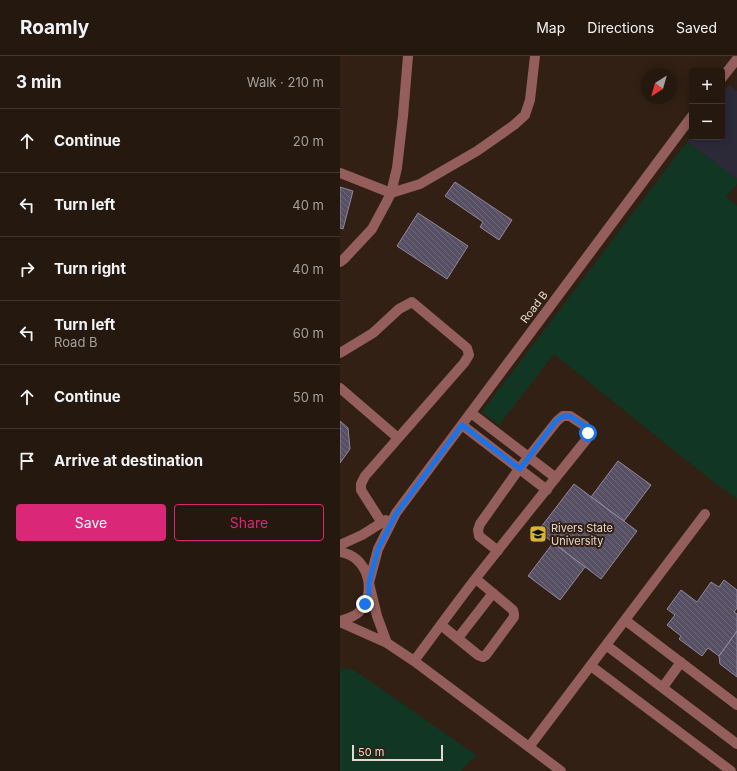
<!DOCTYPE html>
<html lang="en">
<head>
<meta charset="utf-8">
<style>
  body { margin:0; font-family:Inter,sans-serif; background:#2d2117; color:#f1f3f6 }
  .controls { position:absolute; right:12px; top:12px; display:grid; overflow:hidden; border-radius:4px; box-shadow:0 2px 10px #0003 }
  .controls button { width:36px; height:36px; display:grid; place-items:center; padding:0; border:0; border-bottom:1px solid #42372e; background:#25180e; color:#f1f3f6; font:20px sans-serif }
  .compass { position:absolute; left:301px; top:12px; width:36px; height:36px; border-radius:50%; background:#25180e; box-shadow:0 2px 10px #0003; rotate:217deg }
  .scale { position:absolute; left:12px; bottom:10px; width:91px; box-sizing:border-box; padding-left:4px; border:2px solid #e3d7cf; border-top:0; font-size:11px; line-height:14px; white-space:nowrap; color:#e3d7cf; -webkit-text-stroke:3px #312013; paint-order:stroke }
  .stop { position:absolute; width:12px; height:12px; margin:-9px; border:3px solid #1a73e8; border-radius:50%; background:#fff }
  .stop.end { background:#1a73e8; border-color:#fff; box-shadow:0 1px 4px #0008 }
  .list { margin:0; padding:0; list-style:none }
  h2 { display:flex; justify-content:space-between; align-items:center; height:52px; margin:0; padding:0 16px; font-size:17px }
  h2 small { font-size:13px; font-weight:400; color:#a3a09e }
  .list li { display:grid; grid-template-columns:26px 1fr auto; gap:12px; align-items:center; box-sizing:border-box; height:64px; padding:0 16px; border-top:1px solid #42372e }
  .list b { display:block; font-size:15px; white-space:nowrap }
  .list p { margin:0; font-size:13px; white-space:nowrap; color:#a3a09e }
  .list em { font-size:13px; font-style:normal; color:#a3a09e }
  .actions { display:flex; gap:8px; padding:12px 16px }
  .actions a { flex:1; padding:9px 0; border:1px solid #db2777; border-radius:4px; text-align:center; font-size:14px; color:#db2777 }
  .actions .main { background:#db2777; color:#fff }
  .icon { flex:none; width:22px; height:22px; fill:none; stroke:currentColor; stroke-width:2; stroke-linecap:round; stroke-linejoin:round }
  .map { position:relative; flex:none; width:397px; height:715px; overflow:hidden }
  header { display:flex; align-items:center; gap:24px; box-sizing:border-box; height:56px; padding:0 20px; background:#25180e; border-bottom:1px solid #42372e }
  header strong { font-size:19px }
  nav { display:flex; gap:22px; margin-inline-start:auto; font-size:14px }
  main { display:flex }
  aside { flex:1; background:#25180e }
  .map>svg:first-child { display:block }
</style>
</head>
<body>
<header>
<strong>Roamly</strong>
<nav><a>Map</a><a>Directions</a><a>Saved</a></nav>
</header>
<main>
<aside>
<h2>3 min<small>Walk · 210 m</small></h2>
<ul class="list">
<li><svg class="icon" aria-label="ahead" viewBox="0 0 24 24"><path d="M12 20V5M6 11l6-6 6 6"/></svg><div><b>Continue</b></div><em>20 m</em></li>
<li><svg class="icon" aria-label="left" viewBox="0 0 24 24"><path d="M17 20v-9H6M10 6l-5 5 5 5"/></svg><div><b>Turn left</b></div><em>40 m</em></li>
<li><svg class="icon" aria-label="right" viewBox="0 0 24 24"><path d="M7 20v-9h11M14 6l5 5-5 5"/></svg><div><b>Turn right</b></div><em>40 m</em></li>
<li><svg class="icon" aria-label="left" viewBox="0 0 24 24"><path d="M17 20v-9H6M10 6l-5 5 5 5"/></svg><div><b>Turn left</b><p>Road B</p></div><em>60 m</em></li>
<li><svg class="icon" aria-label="ahead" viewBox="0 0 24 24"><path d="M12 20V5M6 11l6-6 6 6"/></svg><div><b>Continue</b></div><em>50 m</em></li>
<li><svg class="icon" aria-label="arrive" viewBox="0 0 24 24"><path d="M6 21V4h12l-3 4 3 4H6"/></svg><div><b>Arrive at destination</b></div></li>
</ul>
<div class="actions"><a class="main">Save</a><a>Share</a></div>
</aside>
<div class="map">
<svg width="397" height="715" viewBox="0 0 397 715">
  <defs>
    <pattern id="building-back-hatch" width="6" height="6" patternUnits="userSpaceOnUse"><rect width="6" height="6" fill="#574f63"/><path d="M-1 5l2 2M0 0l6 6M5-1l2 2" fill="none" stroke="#6f6878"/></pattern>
  </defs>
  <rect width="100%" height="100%" fill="#312013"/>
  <path fill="#2c2939" d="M 389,29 L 397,35 L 397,123 L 347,86 L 352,79 L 352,81 L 382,81 L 382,38 Z"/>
  <path fill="#113724" d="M 347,86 L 397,123 L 397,128 L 386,141 L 397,150 L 397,443 L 362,417 L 214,298 L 159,369 L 142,356 Z
    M 0,612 L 14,614 L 136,699 L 121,715 L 0,715 Z"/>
  <path fill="url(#building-back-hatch)" stroke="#8f879d" d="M 115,126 L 172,164 L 159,184 L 140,171 L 143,166 L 105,140 Z
    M 0,131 L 13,135 L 3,173 L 0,172 Z
    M 78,157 L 128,190 L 107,223 L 57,190 Z
    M 0,365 L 8,372 L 10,393 L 0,407 Z
    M 278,405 L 311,429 L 284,465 L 251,441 Z
    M 234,428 L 297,475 L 261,523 L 198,475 Z
    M 213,487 L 245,511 L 220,544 L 188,520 Z
    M 384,524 L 397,534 L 397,552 L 394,556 L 397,558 L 397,575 L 379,600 L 368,592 L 362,600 L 339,583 L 341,580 L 327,569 L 335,559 L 327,553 L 341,534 L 357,546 L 371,526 L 379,531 Z
    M 397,575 L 397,621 L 380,608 L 379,600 Z"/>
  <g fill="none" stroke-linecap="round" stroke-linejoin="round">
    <path stroke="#935e5b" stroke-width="10" d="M 382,22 L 397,3
      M 0,117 L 51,137 L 80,128 L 137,95 L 174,69 L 185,59 L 190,44 L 195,0
      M 0,206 L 4,203 L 32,173 L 46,147 L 51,137 L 57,112 L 63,60 L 68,0
      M 0,297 L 33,277 L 59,253 L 72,246 L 127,292 L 129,299 L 124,307 L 25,420 L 21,428 L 21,434 L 42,467
      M 0,332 L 58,382
      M 131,357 L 216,422
      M 122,369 L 207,434
      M 0,489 L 22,479 L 46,464
      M 0,496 C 28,500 38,536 19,556 C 14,561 7,563 0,565
      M 285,564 L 397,649
      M 0,566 L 47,587 L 74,605 L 221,715
      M 101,569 L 138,599 L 143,601 L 146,599 L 174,561 L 174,558 L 173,554 L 136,523
      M 118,582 L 153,537
      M 47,587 L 37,560 L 29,527 L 38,493 L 56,457 L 352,60
      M 266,589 L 397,688
      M 74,605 C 95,577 115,549 136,522 C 172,476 209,430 246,384 L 247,377 L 245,370 L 230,360 L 223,360 L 217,365 L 179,413 L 140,468 L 138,474 L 139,480 L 158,495
      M 251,610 L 391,715
      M 323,631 L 341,606
      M 189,691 L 365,458"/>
  </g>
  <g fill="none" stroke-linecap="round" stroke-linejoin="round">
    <path stroke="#1a73e8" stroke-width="5" d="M 25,548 L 29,538 L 29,527 L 38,493 L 56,458 L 122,369 L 180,413 L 216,365 L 223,360 L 230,360 L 245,370 L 248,377"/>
  </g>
  <defs>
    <g id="university-square" transform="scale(0.9)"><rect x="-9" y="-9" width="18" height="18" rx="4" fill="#d6b534" stroke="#312013"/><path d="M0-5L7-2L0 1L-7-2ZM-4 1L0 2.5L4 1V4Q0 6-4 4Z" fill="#111"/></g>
  </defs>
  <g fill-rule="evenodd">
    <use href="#university-square" x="198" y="478"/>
  </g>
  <g text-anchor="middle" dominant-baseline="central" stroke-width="4" stroke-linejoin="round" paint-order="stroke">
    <g font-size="11" fill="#e3d7cf" stroke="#312013">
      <text transform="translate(194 251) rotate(-53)">Road B</text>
    </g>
    <g font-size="11" fill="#e3d7cf" stroke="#312013" text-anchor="start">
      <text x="211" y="472">Rivers State<tspan x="211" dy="13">University</tspan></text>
    </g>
  </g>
</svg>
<div class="controls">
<button>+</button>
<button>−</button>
</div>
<svg class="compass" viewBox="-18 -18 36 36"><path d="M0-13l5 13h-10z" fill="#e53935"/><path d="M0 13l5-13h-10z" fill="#a3a09e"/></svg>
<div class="scale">50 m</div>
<div class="stop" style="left:248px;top:377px"></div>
<div class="stop end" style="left:25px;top:548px"></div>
</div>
</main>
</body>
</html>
